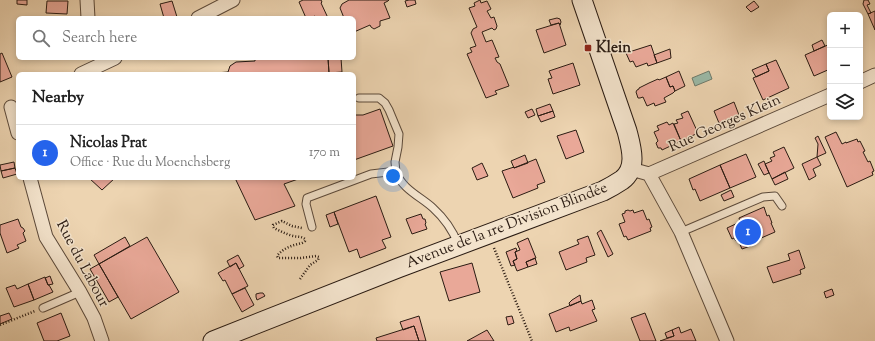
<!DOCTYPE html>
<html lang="en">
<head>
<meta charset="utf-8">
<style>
  body { margin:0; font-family:"Sorts Mill Goudy",serif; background:#f6f6f6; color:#222 }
  .controls { position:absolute; right:12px; top:12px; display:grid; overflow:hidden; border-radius:6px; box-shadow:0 2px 6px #0003 }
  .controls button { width:36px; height:36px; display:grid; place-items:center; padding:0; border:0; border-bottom:1px solid #e0e0e0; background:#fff; color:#222; font:20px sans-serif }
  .you { position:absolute; left:393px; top:176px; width:14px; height:14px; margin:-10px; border:3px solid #fff; border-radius:50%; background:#1a73e8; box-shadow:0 0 0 6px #1a73e833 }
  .badge { display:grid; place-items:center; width:26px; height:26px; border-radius:50%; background:#2563eb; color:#fff; font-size:13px; font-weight:700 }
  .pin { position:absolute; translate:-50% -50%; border:2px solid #fff; box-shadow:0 1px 4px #0006 }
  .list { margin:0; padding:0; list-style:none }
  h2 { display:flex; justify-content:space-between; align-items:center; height:52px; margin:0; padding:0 16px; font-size:17px }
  h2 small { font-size:13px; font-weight:400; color:#767676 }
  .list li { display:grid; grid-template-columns:26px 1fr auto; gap:12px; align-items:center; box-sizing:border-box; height:56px; padding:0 16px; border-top:1px solid #e0e0e0 }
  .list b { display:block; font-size:15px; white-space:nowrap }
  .list p { margin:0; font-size:13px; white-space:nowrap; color:#767676 }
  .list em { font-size:13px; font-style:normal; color:#767676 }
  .icon { flex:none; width:22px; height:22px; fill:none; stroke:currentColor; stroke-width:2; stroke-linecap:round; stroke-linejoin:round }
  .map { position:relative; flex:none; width:875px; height:341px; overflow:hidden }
  .search { position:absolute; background:#fff; box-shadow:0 2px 6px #0003; left:16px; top:16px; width:340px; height:44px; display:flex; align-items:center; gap:10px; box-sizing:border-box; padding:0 14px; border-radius:6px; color:#767676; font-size:15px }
  .panel { position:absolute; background:#fff; box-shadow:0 2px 6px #0003; left:16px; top:72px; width:340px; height:108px; border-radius:6px }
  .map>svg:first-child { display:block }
</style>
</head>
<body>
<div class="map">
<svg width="875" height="341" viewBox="0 0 875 341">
  <rect width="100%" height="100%" fill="#edd4b1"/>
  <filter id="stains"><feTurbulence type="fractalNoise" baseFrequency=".005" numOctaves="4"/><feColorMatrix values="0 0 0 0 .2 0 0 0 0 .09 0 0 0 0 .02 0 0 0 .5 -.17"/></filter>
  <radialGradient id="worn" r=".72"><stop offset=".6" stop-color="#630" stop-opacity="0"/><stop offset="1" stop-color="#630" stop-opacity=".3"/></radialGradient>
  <path fill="#9ab9a7" stroke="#6d7a6b" d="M 709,71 L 712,79 L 695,86 L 692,78 Z"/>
  <path fill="#e9a898" stroke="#2a1b12" d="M 17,0 L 27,0 L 27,5 L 17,4 Z
    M 303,0 L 321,0 L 322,2 L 321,3 L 328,18 L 316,18 L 315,16 L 310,18 L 306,18 L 299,2 Z
    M 349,0 L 389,0 L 388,1 L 384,3 L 390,18 L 380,21 L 380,26 L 374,29 L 371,27 L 370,25 L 354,32 L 354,18 L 344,18 L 340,8 L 342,4 Z
    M 409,0 L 415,0 L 416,4 L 407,7 L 405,1 Z
    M 480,0 L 481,3 L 487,1 L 491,9 L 487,11 L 491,18 L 494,17 L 497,26 L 496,29 L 494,30 L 492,28 L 482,32 L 486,42 L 492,40 L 499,57 L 495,58 L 497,62 L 500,64 L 509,86 L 495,91 L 497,94 L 486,98 L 467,54 L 472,52 L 470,48 L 476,46 L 471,33 L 473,29 L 477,27 L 469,8 L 475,6 L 474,3 Z
    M 864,0 L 868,0 L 870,4 L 867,5 L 871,13 L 868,14 L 863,4 Z
    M 47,1 L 68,1 L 67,14 L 46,13 Z
    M 172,1 L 177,17 L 164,18 L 160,4 Z
    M 754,1 L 759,7 L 751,12 L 746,7 Z
    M 875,11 L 875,30 L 868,14 Z
    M 557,18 L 560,19 L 561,22 L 560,25 L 559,23 L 551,25 L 549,20 Z
    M 559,23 L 566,45 L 544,53 L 536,30 Z
    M 822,40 L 825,46 L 814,51 L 812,45 Z
    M 830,44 L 830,69 L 814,76 L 805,55 Z
    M 651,45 L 657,63 L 648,66 L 647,63 L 636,67 L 633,61 L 630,62 L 626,53 Z
    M 670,49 L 671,58 L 657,63 L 654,55 Z
    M 2,53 L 12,77 L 0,82 L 0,54 Z
    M 255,58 L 328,58 L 329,73 L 317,74 L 203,74 L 228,72 L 230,66 L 236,62 L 255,61 Z
    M 328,58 L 341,58 L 342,72 L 329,73 Z
    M 776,60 L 789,88 L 763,100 L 753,78 L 769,71 L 766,64 Z
    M 573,63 L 580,85 L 553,94 L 548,79 L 552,78 L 549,71 Z
    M 766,64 L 769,71 L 756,77 L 752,70 Z
    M 679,71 L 685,86 L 675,91 L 673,86 L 670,87 L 666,77 Z
    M 666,77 L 670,87 L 673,86 L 675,91 L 673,93 L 664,98 L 666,102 L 655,106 L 654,103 L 647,106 L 643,97 L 640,98 L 638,98 L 636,92 L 637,90 L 639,89 L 639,88 L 649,83 L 658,79 L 659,80 Z
    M 734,102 L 739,115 L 719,123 L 714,111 Z
    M 550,104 L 553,111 L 538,116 L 536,109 Z
    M 380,109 L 393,146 L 354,160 L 354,115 L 363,115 Z
    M 532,109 L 535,115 L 528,118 L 525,112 Z
    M 553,111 L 555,117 L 541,122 L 538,116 Z
    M 688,111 L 698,133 L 681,141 L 674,124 L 678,123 L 676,120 L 683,118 L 681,114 Z
    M 667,122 L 669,125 L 673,123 L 681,141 L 662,150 L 661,148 L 658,148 L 656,143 L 658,141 L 654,132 L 659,130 L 657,126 Z
    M 576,130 L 584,152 L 566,159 L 557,136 Z
    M 836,132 L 842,144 L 846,142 L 846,143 L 857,139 L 858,142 L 860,141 L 865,151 L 863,152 L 868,162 L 870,161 L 874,171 L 872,172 L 873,175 L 847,187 L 825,137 Z
    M 818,136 L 826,153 L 817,157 L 818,144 L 815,138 Z
    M 784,147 L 794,168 L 772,179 L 765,164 L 772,161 L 770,158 L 775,156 L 773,152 Z
    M 746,154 L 756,177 L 730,188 L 720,165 Z
    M 525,155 L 528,163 L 514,168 L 511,161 Z
    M 817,157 L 821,165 L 813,169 L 816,176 L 809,180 L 802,164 Z
    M 536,159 L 545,182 L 537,185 L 538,188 L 513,198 L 502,171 L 514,167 L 514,168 Z
    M 764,161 L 769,173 L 764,175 L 758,164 Z
    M 14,162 L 15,168 L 1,171 L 0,165 Z
    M 482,163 L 488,176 L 477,180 L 472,168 Z
    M 720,165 L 730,188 L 700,201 L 695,189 L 693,190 L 689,179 Z
    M 15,168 L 17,174 L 3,178 L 1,171 Z
    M 785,172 L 788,179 L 775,185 L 772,179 Z
    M 89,178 L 115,178 L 102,190 Z
    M 235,178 L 301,178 L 284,184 L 295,206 L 255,220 Z
    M 731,190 L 734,197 L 724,201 L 721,195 Z
    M 376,196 L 391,237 L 382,240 L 386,248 L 360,258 L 357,249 L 349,252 L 334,212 Z
    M 764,207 L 767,216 L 769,215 L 772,223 L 771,223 L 775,232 L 752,242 L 753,245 L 742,249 L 738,240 L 736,241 L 734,238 L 732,239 L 727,228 L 740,222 L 739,218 Z
    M 628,210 L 630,211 L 633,210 L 634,213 L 643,210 L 647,220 L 649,219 L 652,227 L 650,228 L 651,231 L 628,240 L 626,236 L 624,237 L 619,224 L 625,222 L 622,214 L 625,213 L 625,211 Z
    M 334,212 L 338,224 L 330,227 L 326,215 Z
    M 421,214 L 423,219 L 425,219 L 426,223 L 425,224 L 427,229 L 412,234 L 406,219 Z
    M 18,219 L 21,227 L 23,228 L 25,231 L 23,233 L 26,241 L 17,245 L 19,248 L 7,253 L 0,233 L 0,225 Z
    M 601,230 L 613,254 L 608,257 L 597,233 Z
    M 588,236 L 595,255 L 586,258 L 587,262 L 566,270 L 559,252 L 579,244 L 577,240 Z
    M 125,237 L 130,246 L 99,264 L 94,255 Z
    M 147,237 L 179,292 L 131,319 L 99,264 Z
    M 528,238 L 536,258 L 526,262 L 528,267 L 517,271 L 513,261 L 517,259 L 515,252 L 520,250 L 517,243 Z
    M 516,248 L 517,251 L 515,252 L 517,259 L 513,261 L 515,265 L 511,266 L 506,252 Z
    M 799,250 L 805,268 L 800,270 L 801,274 L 773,283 L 767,267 L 790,260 L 788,254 Z
    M 238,255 L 244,266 L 239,269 L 236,263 L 230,267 L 227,261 Z
    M 535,258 L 537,264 L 528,267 L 526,262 Z
    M 236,263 L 248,286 L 232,294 L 225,280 L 223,281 L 218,273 Z
    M 472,263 L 480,292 L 449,301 L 440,272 Z
    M 99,264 L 118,297 L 109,302 L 90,269 Z
    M 50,276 L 53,284 L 48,285 L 45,278 Z
    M 45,277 L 48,285 L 49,285 L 53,292 L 34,300 L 28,284 Z
    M 28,284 L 34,300 L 14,307 L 6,288 L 15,285 L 17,289 Z
    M 245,288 L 254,305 L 242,312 L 232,294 Z
    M 832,289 L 834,295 L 826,298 L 824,292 Z
    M 260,293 L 263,293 L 265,296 L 257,300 L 256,297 L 256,294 Z
    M 580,295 L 581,301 L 570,306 L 569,303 L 572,300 Z
    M 592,300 L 595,309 L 592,310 L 597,321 L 570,331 L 569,327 L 556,332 L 549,314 L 581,301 L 582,304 Z
    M 9,313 L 12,319 L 0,324 L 0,316 Z
    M 61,313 L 70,336 L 57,341 L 44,341 L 37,323 Z
    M 645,313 L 656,341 L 640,341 L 631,318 Z
    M 419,316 L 426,341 L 419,341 L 414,326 L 403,330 L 400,322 Z
    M 512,316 L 514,323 L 508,325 L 506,317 Z
    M 414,326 L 419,341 L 377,341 L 376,338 Z
    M 679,327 L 681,333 L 691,329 L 696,341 L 660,341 L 674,336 L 672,330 Z
    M 487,330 L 494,341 L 467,341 Z
    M 672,330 L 674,336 L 667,338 L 665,333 Z"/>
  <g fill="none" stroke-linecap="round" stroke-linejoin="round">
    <g stroke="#5b493a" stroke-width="9">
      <path id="lane" d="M 359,98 L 379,98 L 385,103 L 389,110 L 399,134 L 398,147 L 395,162 L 396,172
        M 312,227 L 306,204 L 307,198 L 371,174 L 388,172 L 396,172 C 402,189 421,197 433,208 C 444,218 453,231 458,244
        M 681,232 L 763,197 L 775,196 L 782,206
        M 43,308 L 80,292"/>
    </g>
    <g stroke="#5b493a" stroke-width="15">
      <path id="street" d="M 87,0 L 88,18
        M 198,18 L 233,0
        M 81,74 L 115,58
        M 860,82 L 875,75
        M 11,107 L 18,133
        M 631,169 L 649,174 L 830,95
        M 649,174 L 681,232 L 727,341
        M 30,178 L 46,237 L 80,292 L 94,318 L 102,341"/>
    </g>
    <g stroke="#2a1b12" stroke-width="21">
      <path id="secondary" d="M 213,341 L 398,268 L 603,191 C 609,188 616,184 622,180 C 638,168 631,147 627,131 L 582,0"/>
    </g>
    <path stroke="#2a1b12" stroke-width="2.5" stroke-dasharray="1 2" stroke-linecap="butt" d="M 494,248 L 532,341
      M 300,279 L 310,265 L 318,260 L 319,257 L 316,256 L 301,258 L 278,258 L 277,256 C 283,248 293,245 302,243 L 305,241 L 305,239 C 301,236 297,237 293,236 C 286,234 280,231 274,228 L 273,226 L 273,225 L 282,221 L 292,226 L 302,228
      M 0,325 L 35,311"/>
    <use href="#lane" stroke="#f3e3cc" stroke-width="7"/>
    <use href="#street" stroke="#f3e3cc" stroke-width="13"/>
    <use href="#secondary" stroke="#f3e3cc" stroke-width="19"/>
  </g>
  <rect fill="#8f2418" stroke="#f3e3cc" stroke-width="1.5" x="584" y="44" width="8" height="8" rx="2"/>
  <g text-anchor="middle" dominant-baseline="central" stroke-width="3" stroke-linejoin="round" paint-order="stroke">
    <g font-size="15" font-weight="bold" fill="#2a1b12" stroke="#f3e3cc" text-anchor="start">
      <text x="596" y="48">Klein</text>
    </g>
    <g font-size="15" fill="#2a1b12" stroke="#f3e3cc">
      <text transform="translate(725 124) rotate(-24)">Rue Georges Klein</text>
      <text transform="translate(507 226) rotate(-21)">Avenue de la 1re Division Blindée</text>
      <text transform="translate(82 264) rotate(62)">Rue du Labour</text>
    </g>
  </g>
  <rect width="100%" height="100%" filter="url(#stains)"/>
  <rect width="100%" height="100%" fill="url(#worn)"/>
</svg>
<div class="controls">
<button>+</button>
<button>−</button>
<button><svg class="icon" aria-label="layers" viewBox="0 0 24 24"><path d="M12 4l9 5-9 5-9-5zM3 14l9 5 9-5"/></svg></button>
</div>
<div class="you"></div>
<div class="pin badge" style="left:748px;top:232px">1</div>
<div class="search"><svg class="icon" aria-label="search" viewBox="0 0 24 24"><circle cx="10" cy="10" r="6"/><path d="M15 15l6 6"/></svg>Search here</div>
<section class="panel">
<h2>Nearby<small></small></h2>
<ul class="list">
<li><span class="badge">1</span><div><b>Nicolas Prat</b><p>Office · Rue du Moenchsberg</p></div><em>170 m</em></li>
</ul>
</section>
</div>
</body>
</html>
